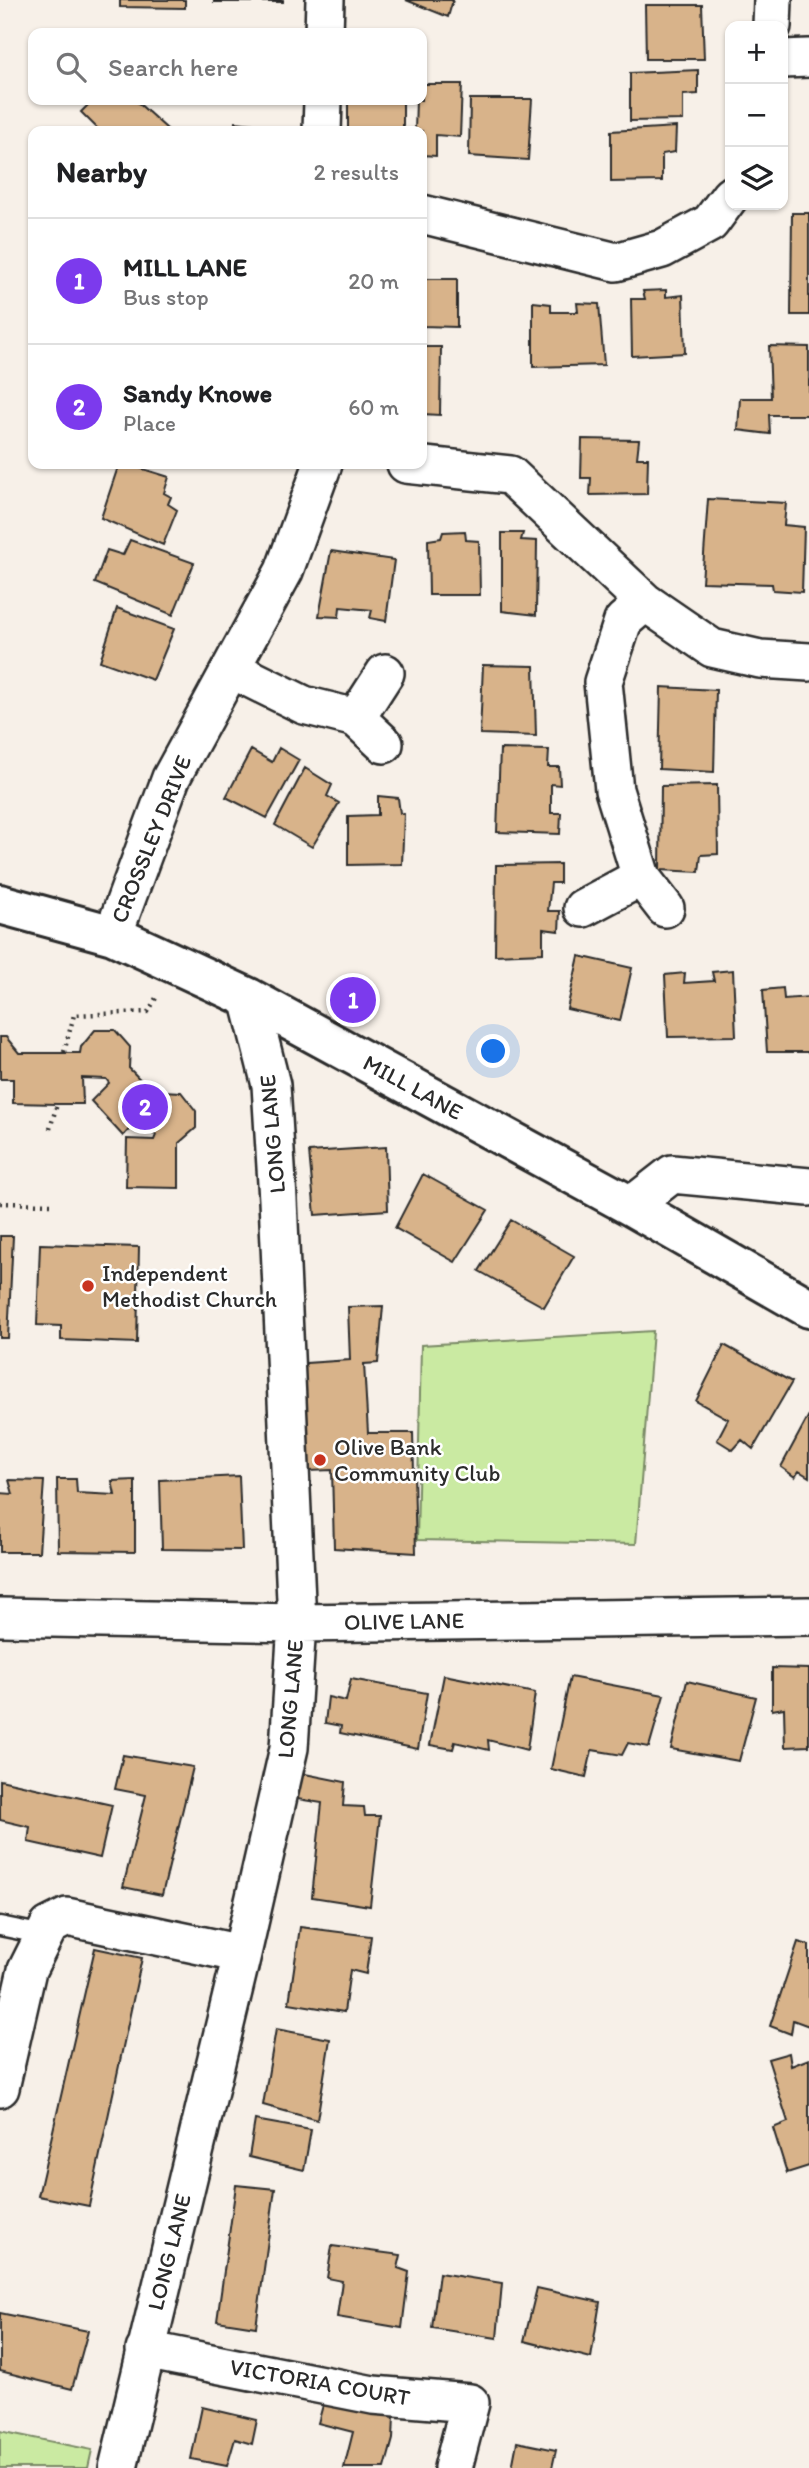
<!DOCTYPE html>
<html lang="en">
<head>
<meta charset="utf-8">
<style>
  body { margin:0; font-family:Itim,sans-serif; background:#f6f6f6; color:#202124 }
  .controls { position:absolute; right:21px; top:21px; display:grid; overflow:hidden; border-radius:14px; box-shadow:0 2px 5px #0004 }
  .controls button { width:63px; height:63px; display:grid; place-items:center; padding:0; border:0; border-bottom:2px solid #e0e0e0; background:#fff; color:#202124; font:35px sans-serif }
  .you { position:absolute; left:494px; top:1052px; width:24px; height:24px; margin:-18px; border:5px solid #fff; border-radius:50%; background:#1a73e8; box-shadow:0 0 0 10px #1a73e833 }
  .badge { display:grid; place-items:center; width:46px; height:46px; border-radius:50%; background:#7c3aed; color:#fff; font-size:23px; font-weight:700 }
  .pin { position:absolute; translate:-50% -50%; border:4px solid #fff; box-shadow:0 2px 7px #0006 }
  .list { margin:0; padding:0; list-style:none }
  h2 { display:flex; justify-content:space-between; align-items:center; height:91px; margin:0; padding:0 28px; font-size:30px }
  h2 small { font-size:23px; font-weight:400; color:#757577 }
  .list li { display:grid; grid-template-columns:46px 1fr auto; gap:21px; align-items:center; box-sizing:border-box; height:126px; padding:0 28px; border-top:2px solid #e0e0e0 }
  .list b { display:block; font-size:26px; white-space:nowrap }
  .list p { margin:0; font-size:23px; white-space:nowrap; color:#757577 }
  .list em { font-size:23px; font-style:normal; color:#757577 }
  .icon { flex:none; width:38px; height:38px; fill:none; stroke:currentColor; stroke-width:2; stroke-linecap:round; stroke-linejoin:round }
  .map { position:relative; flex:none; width:809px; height:2468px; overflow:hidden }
  .search { position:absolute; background:#fff; box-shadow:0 2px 5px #0004; left:28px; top:28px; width:399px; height:77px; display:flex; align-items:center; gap:18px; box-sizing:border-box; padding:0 24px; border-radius:14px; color:#757577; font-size:26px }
  .panel { position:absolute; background:#fff; box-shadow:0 2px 5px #0004; left:28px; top:126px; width:399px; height:343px; border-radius:14px }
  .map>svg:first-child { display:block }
</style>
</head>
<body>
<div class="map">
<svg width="809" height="2468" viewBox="0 0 809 2468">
  <rect width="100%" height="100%" fill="#f7f0e8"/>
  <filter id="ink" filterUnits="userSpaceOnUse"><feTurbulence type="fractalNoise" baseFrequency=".0143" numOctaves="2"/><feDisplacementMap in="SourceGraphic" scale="14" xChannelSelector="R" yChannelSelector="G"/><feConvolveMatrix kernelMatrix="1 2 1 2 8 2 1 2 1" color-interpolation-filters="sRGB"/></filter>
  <g filter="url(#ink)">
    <path fill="#caeaa2" stroke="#7a8a66" stroke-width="2" d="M 653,1331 L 636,1544 L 417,1540 L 421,1345 Z
      M 0,2431 L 92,2450 L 88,2468 L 0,2468 Z"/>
    <path fill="#d8b38a" stroke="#2b2b2b" stroke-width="2" d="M 120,0 L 185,0 L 185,8 L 120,7 Z
      M 214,0 L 283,0 L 283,2 L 214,2 Z
      M 406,0 L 453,0 L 448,17 Z
      M 645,5 L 702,5 L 704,59 L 646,59 Z
      M 698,70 L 698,94 L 683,95 L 683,120 L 630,121 L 630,73 Z
      M 422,84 L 462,84 L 460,137 L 436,135 L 436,156 L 422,155 L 422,131 L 415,131 L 416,100 L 422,100 Z
      M 470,99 L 532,99 L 528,160 L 469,156 Z
      M 93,100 L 135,100 L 167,129 L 164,131 L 100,131 L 81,112 Z
      M 348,100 L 403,100 L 403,131 L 348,131 Z
      M 235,122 L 253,124 L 253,131 L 234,131 Z
      M 676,127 L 675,152 L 662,154 L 662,181 L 611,182 L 611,131 Z
      M 792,213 L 809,213 L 809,315 L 791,315 Z
      M 422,279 L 457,279 L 457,327 L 422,326 Z
      M 666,290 L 666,297 L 683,295 L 685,353 L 632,356 L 631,299 L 645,299 L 643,291 Z
      M 533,302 L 551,304 L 551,312 L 578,312 L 577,303 L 599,304 L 604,365 L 533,367 Z
      M 769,346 L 809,347 L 809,415 L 769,415 L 770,434 L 738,430 L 740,398 L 771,398 Z
      M 422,347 L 441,347 L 440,415 L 422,414 Z
      M 582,439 L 639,440 L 637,458 L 648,458 L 647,494 L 590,495 L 591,478 L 581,478 Z
      M 119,464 L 127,464 L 169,477 L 164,493 L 171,497 L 168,504 L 177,510 L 163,545 L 101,518 Z
      M 708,499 L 786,503 L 784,525 L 804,527 L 802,592 L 773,590 L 772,584 L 702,582 Z
      M 465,531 L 466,540 L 479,541 L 480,595 L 429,595 L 428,540 L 441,538 L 443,532 Z
      M 502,533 L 523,533 L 521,540 L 537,541 L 536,615 L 502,611 Z
      M 130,540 L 194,563 L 173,615 L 95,583 L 107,550 L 123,555 Z
      M 331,551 L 394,560 L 386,621 L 370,618 L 372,610 L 340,607 L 339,617 L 319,616 Z
      M 117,608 L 174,629 L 153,680 L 100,661 Z
      M 483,665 L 534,666 L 536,736 L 480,734 Z
      M 661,687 L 716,690 L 714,772 L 659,769 Z
      M 279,748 L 299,760 L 267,818 L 226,797 L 251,750 L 272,762 Z
      M 500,749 L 549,750 L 548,767 L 559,767 L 560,785 L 551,784 L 551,813 L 561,813 L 560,834 L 497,832 Z
      M 305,768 L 332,785 L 327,796 L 339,803 L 312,847 L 275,825 Z
      M 717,785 L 718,854 L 701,855 L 699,872 L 660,870 L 661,786 Z
      M 378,796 L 398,798 L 400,813 L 404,814 L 402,864 L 348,865 L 348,816 L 378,815 Z
      M 560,864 L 560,883 L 551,883 L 548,911 L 560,911 L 559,931 L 543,929 L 543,953 L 495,955 L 496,865 Z
      M 579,956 L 632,968 L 620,1021 L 567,1009 Z
      M 733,970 L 736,1036 L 668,1037 L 665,975 L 685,973 L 684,983 L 714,981 L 712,972 Z
      M 783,988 L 784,999 L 809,997 L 809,1052 L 767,1052 L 763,990 Z
      M 95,1030 L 115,1030 L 130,1047 L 129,1068 L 157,1097 L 162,1091 L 181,1092 L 196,1111 L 196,1128 L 179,1143 L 179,1188 L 126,1187 L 127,1139 L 154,1140 L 156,1135 L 140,1118 L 123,1136 L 91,1101 L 109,1083 L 106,1079 L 82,1078 L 83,1104 L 57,1104 L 13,1103 L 13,1079 L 0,1079 L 0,1037 L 6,1037 L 19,1053 L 80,1053 L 81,1047 Z
      M 386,1147 L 388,1210 L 315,1215 L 309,1152 Z
      M 423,1174 L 488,1210 L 455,1262 L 395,1228 Z
      M 511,1220 L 574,1256 L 544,1307 L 479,1271 Z
      M 0,1236 L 13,1236 L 8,1338 L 0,1338 Z
      M 40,1244 L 139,1247 L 137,1343 L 61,1340 L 61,1326 L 37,1325 Z
      M 383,1306 L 378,1363 L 364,1364 L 368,1433 L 413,1433 L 416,1553 L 334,1548 L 332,1470 L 309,1471 L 301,1376 L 306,1363 L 350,1360 L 348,1307 Z
      M 724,1345 L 792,1382 L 753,1449 L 742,1440 L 733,1450 L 717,1440 L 728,1419 L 696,1401 Z
      M 809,1415 L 809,1477 L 799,1471 L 795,1477 L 781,1467 Z
      M 239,1476 L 242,1550 L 162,1549 L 160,1480 Z
      M 57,1479 L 76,1479 L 77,1493 L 115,1495 L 112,1481 L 135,1480 L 135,1552 L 58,1551 Z
      M 9,1480 L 44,1481 L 39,1552 L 0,1552 L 0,1493 L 13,1494 Z
      M 772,1668 L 809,1669 L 809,1746 L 785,1747 L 784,1708 L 772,1710 Z
      M 444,1675 L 535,1693 L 527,1750 L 488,1740 L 489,1750 L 455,1742 L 453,1749 L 430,1745 Z
      M 570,1677 L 664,1695 L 649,1747 L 628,1743 L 622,1755 L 592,1750 L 586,1777 L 551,1769 Z
      M 351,1679 L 427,1693 L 418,1749 L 340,1733 L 341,1726 L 325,1723 L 328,1697 L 346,1701 Z
      M 687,1681 L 756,1697 L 739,1761 L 671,1749 Z
      M 123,1755 L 193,1767 L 162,1895 L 123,1887 L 146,1795 L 115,1789 Z
      M 295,1772 L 345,1782 L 343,1806 L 364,1807 L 365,1816 L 380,1816 L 370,1906 L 312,1897 L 322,1803 L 291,1798 Z
      M 0,1780 L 112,1805 L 100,1858 L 28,1842 L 30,1827 L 0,1820 Z
      M 300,1927 L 371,1936 L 366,1974 L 350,1970 L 344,2012 L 289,2003 Z
      M 798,1942 L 809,1945 L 809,2026 L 793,2020 L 791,2034 L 770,2026 Z
      M 95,1948 L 142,1958 L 89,2206 L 38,2196 Z
      M 276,2029 L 330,2039 L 317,2120 L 263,2105 Z
      M 789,2053 L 791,2066 L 809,2059 L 809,2166 L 787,2173 L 773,2128 L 788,2122 L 768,2059 Z
      M 255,2120 L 311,2130 L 304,2170 L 249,2157 Z
      M 236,2185 L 275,2189 L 256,2327 L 217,2321 Z
      M 332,2246 L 401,2255 L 398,2268 L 409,2272 L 402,2328 L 337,2317 L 342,2281 L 327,2278 Z
      M 439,2273 L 502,2283 L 497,2338 L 432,2328 Z
      M 537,2288 L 600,2302 L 591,2358 L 524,2341 Z
      M 0,2313 L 88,2331 L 72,2389 L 0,2371 Z
      M 323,2405 L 394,2415 L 393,2439 L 385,2468 L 344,2468 L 353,2432 L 318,2423 Z
      M 202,2407 L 257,2420 L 252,2444 L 235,2439 L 227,2466 L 191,2459 Z
      M 517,2442 L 556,2450 L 552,2468 L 512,2468 Z"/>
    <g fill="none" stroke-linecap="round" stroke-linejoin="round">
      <g stroke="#2b2b2b" stroke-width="23">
        <path id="lane" d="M 0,1926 L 44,1935"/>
      </g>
      <g stroke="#2b2b2b" stroke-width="42">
        <path id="street" d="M 772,26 L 773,0
          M 324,33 L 325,0
          M 783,59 L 809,58
          M 322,131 L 323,100
          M 422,214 L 616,262 L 662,249 L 710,223 L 730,196
          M 406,464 L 510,475 L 645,602 L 712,648 L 760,659 L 809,662
          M 645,602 L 623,621 L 603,682 L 614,790 L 641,877 L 665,908
          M 231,669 L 304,705 L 356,718 L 385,673
          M 356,718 L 384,744
          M 583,908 L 641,877
          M 113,935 L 171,778 L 284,571 L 323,464
          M 631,1206 L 672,1174 L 809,1187
          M 0,1617 L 297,1623 L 809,1616
          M 0,2088 L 27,1970 L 49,1926 L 67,1917 L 242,1954
          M 145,2350 L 373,2395 L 470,2403 L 453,2468
          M 118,2468 L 242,1954 L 289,1748 L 297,1623 L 278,1200 L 271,1085 L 249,998"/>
      </g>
      <g stroke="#2b2b2b" stroke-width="44">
        <path id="secondary" d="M 0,904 L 113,935 L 249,998 L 631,1206 L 809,1308"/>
      </g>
      <path stroke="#2b2b2b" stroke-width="4.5" stroke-dasharray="2 5" stroke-linecap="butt" d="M 64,1052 L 74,1015 L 148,1012 L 156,998
        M 50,1129 L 57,1104
        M 0,1203 L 51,1204"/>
      <use href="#lane" stroke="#fff" stroke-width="18"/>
      <use href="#street" stroke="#fff" stroke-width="37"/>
      <use href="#secondary" stroke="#fff" stroke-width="38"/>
    </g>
  </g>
  <g fill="#c8321e" stroke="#fff" stroke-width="2.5">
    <circle cx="88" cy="1286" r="7"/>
    <circle cx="320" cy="1460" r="7"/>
  </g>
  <g text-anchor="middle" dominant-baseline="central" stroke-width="5" stroke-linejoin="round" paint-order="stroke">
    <g font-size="23" fill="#2b2b2b" stroke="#fff">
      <text transform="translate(151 839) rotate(-68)">CROSSLEY DRIVE</text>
      <text transform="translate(413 1087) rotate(29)">MILL LANE</text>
      <text transform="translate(272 1134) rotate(-95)">LONG LANE</text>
      <text transform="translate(404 1621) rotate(-1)">OLIVE LANE</text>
      <text transform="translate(290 1699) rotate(-85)">LONG LANE</text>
      <text transform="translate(169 2252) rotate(-76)">LONG LANE</text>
      <text transform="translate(320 2382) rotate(10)">VICTORIA COURT</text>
    </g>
    <g font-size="23" fill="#2b2b2b" stroke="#fff" text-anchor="start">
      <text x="102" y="1273">Independent<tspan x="102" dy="26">Methodist Church</tspan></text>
      <text x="334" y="1447">Olive Bank<tspan x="334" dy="26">Community Club</tspan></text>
    </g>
  </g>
</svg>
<div class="controls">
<button>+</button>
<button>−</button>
<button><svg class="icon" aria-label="layers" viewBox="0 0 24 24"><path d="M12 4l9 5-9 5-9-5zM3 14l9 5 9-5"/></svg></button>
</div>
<div class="you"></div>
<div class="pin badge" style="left:353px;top:1000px">1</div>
<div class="pin badge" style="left:145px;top:1107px">2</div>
<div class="search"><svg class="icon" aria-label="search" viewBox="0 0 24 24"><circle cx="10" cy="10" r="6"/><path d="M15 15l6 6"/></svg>Search here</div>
<section class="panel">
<h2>Nearby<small>2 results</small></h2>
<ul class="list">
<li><span class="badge">1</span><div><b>MILL LANE</b><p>Bus stop</p></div><em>20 m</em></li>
<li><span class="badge">2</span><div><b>Sandy Knowe</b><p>Place</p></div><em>60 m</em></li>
</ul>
</section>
</div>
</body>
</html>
